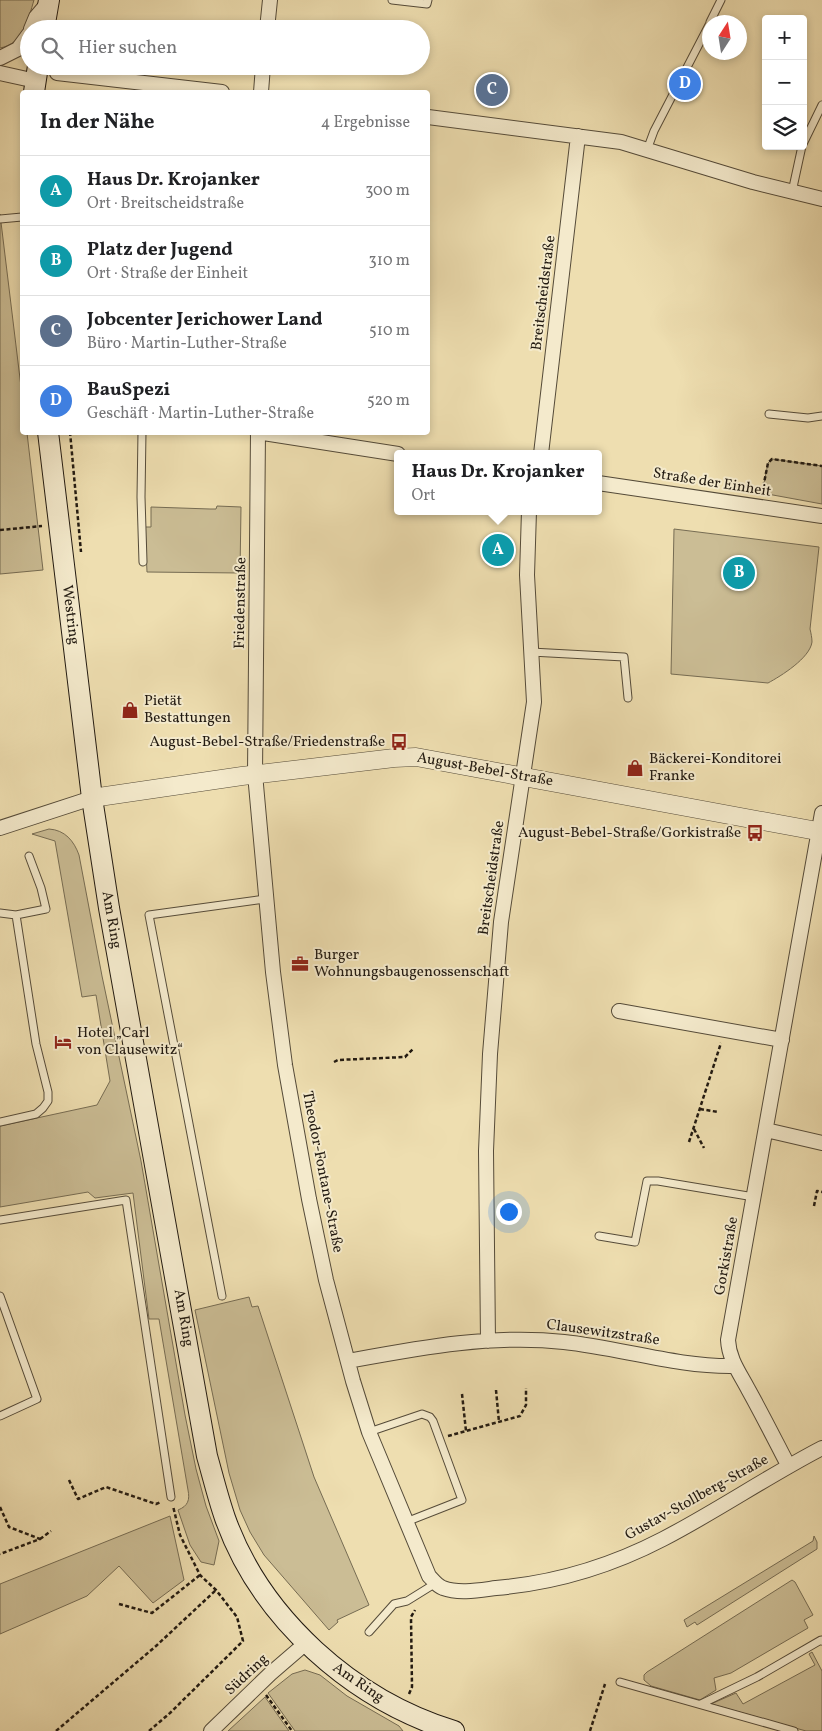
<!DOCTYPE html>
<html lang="de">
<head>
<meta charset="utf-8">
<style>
  body { margin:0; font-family:Vollkorn,serif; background:#f2f2f2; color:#202124 }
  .controls { position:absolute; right:15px; top:15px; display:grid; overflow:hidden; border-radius:5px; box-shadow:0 2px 8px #0003 }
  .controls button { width:45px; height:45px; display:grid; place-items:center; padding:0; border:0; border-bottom:1px solid #e0e0e0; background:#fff; color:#202124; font:25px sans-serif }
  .compass { position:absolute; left:702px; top:15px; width:45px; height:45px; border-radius:50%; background:#fff; box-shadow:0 2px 8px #0003; rotate:12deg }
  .you { position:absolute; left:508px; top:1211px; width:18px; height:18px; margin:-12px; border:4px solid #fff; border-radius:50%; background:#1a73e8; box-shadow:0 0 0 8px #1a73e833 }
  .badge { display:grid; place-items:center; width:32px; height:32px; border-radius:50%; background:#b45309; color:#fff; font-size:16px; font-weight:700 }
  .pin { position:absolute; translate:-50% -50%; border:2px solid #fff; box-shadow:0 1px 5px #0006 }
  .popup { position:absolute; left:394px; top:450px; width:208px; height:65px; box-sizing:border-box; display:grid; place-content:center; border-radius:5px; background:#fff; filter:drop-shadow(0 1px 4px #0005); font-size:16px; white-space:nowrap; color:#757577 }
  .popup b { font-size:19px; color:#202124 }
  .popup::after { content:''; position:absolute; left:50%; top:100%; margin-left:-10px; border:10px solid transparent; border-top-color:#fff }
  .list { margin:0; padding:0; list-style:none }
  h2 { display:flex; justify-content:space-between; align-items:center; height:65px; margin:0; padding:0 20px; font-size:21px }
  h2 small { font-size:16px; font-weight:400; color:#757577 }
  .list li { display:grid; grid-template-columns:32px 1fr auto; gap:15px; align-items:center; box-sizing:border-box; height:70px; padding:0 20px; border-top:1px solid #e0e0e0 }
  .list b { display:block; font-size:19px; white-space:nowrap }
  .list p { margin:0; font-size:16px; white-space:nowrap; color:#757577 }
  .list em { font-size:16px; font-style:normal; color:#757577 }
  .icon { flex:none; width:28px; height:28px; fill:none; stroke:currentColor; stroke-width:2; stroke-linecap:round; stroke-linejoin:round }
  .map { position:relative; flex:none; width:822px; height:1731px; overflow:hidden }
  .search { position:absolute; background:#fff; box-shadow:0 2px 8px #0003; left:20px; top:20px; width:410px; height:55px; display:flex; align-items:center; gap:12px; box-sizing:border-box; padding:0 18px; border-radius:28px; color:#757577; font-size:19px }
  .panel { position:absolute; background:#fff; box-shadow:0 2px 8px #0003; left:20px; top:90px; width:410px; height:345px; border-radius:5px }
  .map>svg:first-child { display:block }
</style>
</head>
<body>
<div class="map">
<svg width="822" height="1731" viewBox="0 0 822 1731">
  <rect width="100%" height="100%" fill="#eedeb0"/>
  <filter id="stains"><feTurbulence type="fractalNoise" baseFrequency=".004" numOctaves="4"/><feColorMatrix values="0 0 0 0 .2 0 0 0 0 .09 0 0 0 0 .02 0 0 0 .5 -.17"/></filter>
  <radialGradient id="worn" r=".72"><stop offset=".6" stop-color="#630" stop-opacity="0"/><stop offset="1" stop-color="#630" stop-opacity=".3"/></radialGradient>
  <path fill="#cbbd95" stroke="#766c53" d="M 0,0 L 34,0 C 28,20 23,44 0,48 Z
    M 0,214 L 22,395 L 22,432 L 27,433 L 43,570 L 0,574 Z
    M 772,459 L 822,466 L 822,504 L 762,493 L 768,463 Z
    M 217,506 L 241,507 L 240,573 L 147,572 L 145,527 L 151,527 L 151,507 L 210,509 L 216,509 Z
    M 674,529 L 819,547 L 810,629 C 811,633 812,638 812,642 C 810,658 781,676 768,683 L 671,674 Z
    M 49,829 C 65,830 74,841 79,855 L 102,976 L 141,1161 L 185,1415 L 196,1469 L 206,1506 L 219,1541 L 214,1565 L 201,1562 L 190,1545 L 178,1510 C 188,1506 190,1500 188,1490 L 159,1319 L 149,1319 L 133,1193 L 95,1198 L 88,1192 L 0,1207 L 0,1126 L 97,1105 L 110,1081 L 96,995 L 82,997 L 55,841 L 32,834 Z
    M 249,1297 L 252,1307 L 258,1306 L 314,1477 L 369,1605 L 337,1620 L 338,1622 L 329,1630 L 264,1555 L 250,1532 L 240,1510 L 229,1473 L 195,1310 Z
    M 170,1516 L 184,1580 L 153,1603 L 119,1566 L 87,1596 L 0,1634 L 0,1584 Z
    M 814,1536 L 817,1542 L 817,1549 L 697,1625 L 695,1622 L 687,1627 L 684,1620 L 813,1541 Z
    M 792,1580 L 795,1582 L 813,1615 L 804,1620 L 808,1628 L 731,1673 L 714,1678 L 716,1690 L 700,1700 L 651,1686 L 644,1680 L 644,1675 L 647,1672 Z
    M 812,1652 L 822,1671 L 822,1731 L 806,1731 L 711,1704 L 736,1693 L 743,1704 L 815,1665 L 809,1654 Z
    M 305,1670 L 320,1675 L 347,1696 L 399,1726 L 403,1731 L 295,1731 L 268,1693 L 292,1674 Z
    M 265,1697 L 289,1731 L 228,1731 Z"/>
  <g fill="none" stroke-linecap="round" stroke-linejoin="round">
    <g stroke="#554b39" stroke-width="9">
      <path id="service" d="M 392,0 L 427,4 L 428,0
        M 710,22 L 721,0
        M 803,144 L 822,105
        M 647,150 L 654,131 L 710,23
        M 792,192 L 802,146
        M 0,219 L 22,217
        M 769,414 L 808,418 L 822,416
        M 142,432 L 141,497 L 143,562
        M 531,652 L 624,657 L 628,698
        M 0,913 L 16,915 L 46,909 L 41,888 L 29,856
        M 0,1122 L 36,1114 L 43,1108 L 48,1101 L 48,1092 L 36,1044 L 16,915
        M 0,1220 L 126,1200 L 171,1497
        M 599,1236 L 635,1242 L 647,1181 L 658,1181 L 754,1197
        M 0,1296 L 37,1399 L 0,1416
        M 222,1296 L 149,915 L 265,899
        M 369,1432 L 422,1414 L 430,1417 L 433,1421 L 462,1500 L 406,1522
        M 369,1632 L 394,1604 L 407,1601 L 436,1583
        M 620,1682 L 794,1731
        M 701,1704 L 757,1677 L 821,1640 L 822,1641"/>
    </g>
    <g stroke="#554b39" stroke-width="16">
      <path id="minor" d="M 31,29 L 36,17 L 47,4
        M 267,29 L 270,0
        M 0,58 L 18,49 L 29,34
        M 0,73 L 36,81
        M 57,73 L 222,92
        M 261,92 L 263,66
        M 428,117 L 621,142 L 753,182 L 822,199
        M 257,432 L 398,454
        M 258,432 L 255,774 L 273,972 L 285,1065 L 309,1199 L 326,1280 L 353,1381 L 369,1432 L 429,1576 C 433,1580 437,1586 443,1588 C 459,1594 480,1590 496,1588 C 555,1583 611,1566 663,1539 C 717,1511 768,1476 822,1448
        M 541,454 L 578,136
        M 598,483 L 822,516
        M 0,828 L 92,798
        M 619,1011 L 782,1040
        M 766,1130 L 822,1143
        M 488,1341 L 486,1151 L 490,1054 L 501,922 L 534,702 L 527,575 L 529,511
        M 348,1361 C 419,1348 492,1334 564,1342 C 621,1348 677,1367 734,1366
        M 788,1465 C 775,1440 762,1414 748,1389 C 739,1372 729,1359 728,1340 L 822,813
        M 211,1731 L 270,1674 L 306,1643"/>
    </g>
    <g stroke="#554b39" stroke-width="19">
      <path id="tertiary" d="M 92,798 L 242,776 L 394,758 L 416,757 L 822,832"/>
    </g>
    <g stroke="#221a11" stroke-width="22">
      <path id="secondary" d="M 44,29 L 49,0
        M 34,92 L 38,66
        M 48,432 L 92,798 L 109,908 L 207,1456 C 213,1477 218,1498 225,1518 C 261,1619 353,1700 454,1731"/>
    </g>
    <path stroke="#221a11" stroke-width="2.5" stroke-dasharray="4 2.5" stroke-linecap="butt" d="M 70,432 L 81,552
      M 762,493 L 768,463 L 772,459 L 822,466
      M 0,530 L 42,526
      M 334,1062 L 338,1060 L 405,1057 L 413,1049
      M 700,1109 L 718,1112
      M 694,1129 L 704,1148
      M 689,1142 L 721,1043
      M 814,1206 L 817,1191 L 822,1192
      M 496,1390 L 499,1422
      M 462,1394 L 466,1431
      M 448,1436 L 520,1416 L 526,1405 L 526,1388
      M 69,1480 L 78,1499 L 106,1487 L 156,1504 L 161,1502
      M 0,1507 L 9,1527 L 40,1539 L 0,1554
      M 40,1539 L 51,1531
      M 119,1604 L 152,1613 L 200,1575
      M 409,1694 L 412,1687 L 411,1617 L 415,1610
      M 266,1695 L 292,1731
      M 56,1731 L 156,1646 L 216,1590
      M 149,1731 L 170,1713 L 243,1641 L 237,1617 L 216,1590 L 200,1575 L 180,1535 L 173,1506
      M 590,1731 L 605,1684"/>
    <use href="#service" stroke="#f4eacc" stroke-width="7"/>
    <use href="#minor" stroke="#f4eacc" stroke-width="14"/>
    <use href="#tertiary" stroke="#f4eacc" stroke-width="18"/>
    <use href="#secondary" stroke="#f4eacc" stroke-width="20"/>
  </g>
  <defs>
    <g id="shop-bare" transform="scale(1.35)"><path d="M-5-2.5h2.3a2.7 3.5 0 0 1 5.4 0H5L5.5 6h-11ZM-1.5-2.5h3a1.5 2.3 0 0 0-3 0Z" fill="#8f2418" stroke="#f4eacc" stroke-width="2.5" paint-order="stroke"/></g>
    <g id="bus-bare" transform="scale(1.35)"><path d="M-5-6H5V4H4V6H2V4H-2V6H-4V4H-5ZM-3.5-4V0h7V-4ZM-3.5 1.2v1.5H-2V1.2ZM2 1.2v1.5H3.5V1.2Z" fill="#8f2418" stroke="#f4eacc" stroke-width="2.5" paint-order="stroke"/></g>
    <g id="office-bare" transform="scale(1.35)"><path d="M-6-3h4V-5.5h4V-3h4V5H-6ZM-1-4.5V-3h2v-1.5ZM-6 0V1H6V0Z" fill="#8f2418" stroke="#f4eacc" stroke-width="2.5" paint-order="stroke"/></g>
    <g id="hotel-bare" transform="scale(1.35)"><path d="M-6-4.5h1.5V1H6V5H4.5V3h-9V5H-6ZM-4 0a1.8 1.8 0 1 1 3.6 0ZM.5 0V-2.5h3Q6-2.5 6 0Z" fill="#8f2418" stroke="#f4eacc" stroke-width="2.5" paint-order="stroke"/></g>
  </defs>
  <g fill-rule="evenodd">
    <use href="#shop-bare" x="130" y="710"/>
    <use href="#bus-bare" x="399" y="742"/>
    <use href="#shop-bare" x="635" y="768"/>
    <use href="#bus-bare" x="755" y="833"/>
    <use href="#office-bare" x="300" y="964"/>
    <use href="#hotel-bare" x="63" y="1042"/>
  </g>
  <g text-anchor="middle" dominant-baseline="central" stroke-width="4" stroke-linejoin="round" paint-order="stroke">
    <g font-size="15" fill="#221a11" stroke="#f4eacc">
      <text transform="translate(544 293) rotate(-83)">Breitscheidstraße</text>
      <text transform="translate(712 483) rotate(9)">Straße der Einheit</text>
      <text transform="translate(241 603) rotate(-89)">Friedenstraße</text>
      <text transform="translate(70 615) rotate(83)">Westring</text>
      <text transform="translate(485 770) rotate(10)">August-Bebel-Straße</text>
      <text transform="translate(492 878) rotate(-82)">Breitscheidstraße</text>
      <text transform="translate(111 920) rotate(80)">Am Ring</text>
      <text transform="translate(322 1172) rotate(79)">Theodor-Fontane-Straße</text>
      <text transform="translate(727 1256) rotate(-80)">Gorkistraße</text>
      <text transform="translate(183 1318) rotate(80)">Am Ring</text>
      <text transform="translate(603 1333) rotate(8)">Clausewitzstraße</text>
      <text transform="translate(697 1498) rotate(-29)">Gustav-Stollberg-Straße</text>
      <text transform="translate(247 1675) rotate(-43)">Südring</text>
      <text transform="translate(358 1683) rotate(34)">Am Ring</text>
    </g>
    <g font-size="15" fill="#221a11" stroke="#f4eacc" text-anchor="start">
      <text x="144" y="701">Pietät<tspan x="144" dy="17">Bestattungen</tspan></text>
      <text x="385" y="742" text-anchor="end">August-Bebel-Straße/Friedenstraße</text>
      <text x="649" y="759">Bäckerei-Konditorei<tspan x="649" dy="17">Franke</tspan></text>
      <text x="741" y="833" text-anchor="end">August-Bebel-Straße/Gorkistraße</text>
      <text x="314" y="955">Burger<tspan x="314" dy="17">Wohnungsbaugenossenschaft</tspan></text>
      <text x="77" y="1033">Hotel „Carl<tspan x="77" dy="17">von Clausewitz“</tspan></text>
    </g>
  </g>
  <rect width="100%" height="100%" filter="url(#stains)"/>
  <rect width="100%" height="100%" fill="url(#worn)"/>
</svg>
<div class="controls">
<button>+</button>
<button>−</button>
<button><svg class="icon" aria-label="layers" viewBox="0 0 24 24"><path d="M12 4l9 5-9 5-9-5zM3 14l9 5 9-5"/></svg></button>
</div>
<svg class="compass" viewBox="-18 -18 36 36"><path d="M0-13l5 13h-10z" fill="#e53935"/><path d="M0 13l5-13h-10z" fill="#757577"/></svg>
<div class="you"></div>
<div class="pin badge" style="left:498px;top:550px;background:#0f9aa8">A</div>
<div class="popup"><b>Haus Dr. Krojanker</b>Ort</div>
<div class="pin badge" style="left:739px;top:573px;background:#0f9aa8">B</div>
<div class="pin badge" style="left:492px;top:90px;background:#5c6f8a">C</div>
<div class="pin badge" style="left:685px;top:84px;background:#3f7fe0">D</div>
<div class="search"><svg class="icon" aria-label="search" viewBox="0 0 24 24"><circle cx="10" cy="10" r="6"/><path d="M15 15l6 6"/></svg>Hier suchen</div>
<section class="panel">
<h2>In der Nähe<small>4 Ergebnisse</small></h2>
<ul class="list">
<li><span class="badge" style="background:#0f9aa8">A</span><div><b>Haus Dr. Krojanker</b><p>Ort · Breitscheidstraße</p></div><em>300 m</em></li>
<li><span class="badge" style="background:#0f9aa8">B</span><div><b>Platz der Jugend</b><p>Ort · Straße der Einheit</p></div><em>310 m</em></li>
<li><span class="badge" style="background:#5c6f8a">C</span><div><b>Jobcenter Jerichower Land</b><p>Büro · Martin-Luther-Straße</p></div><em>510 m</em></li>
<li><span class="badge" style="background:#3f7fe0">D</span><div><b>BauSpezi</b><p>Geschäft · Martin-Luther-Straße</p></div><em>520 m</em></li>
</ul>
</section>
</div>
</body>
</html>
